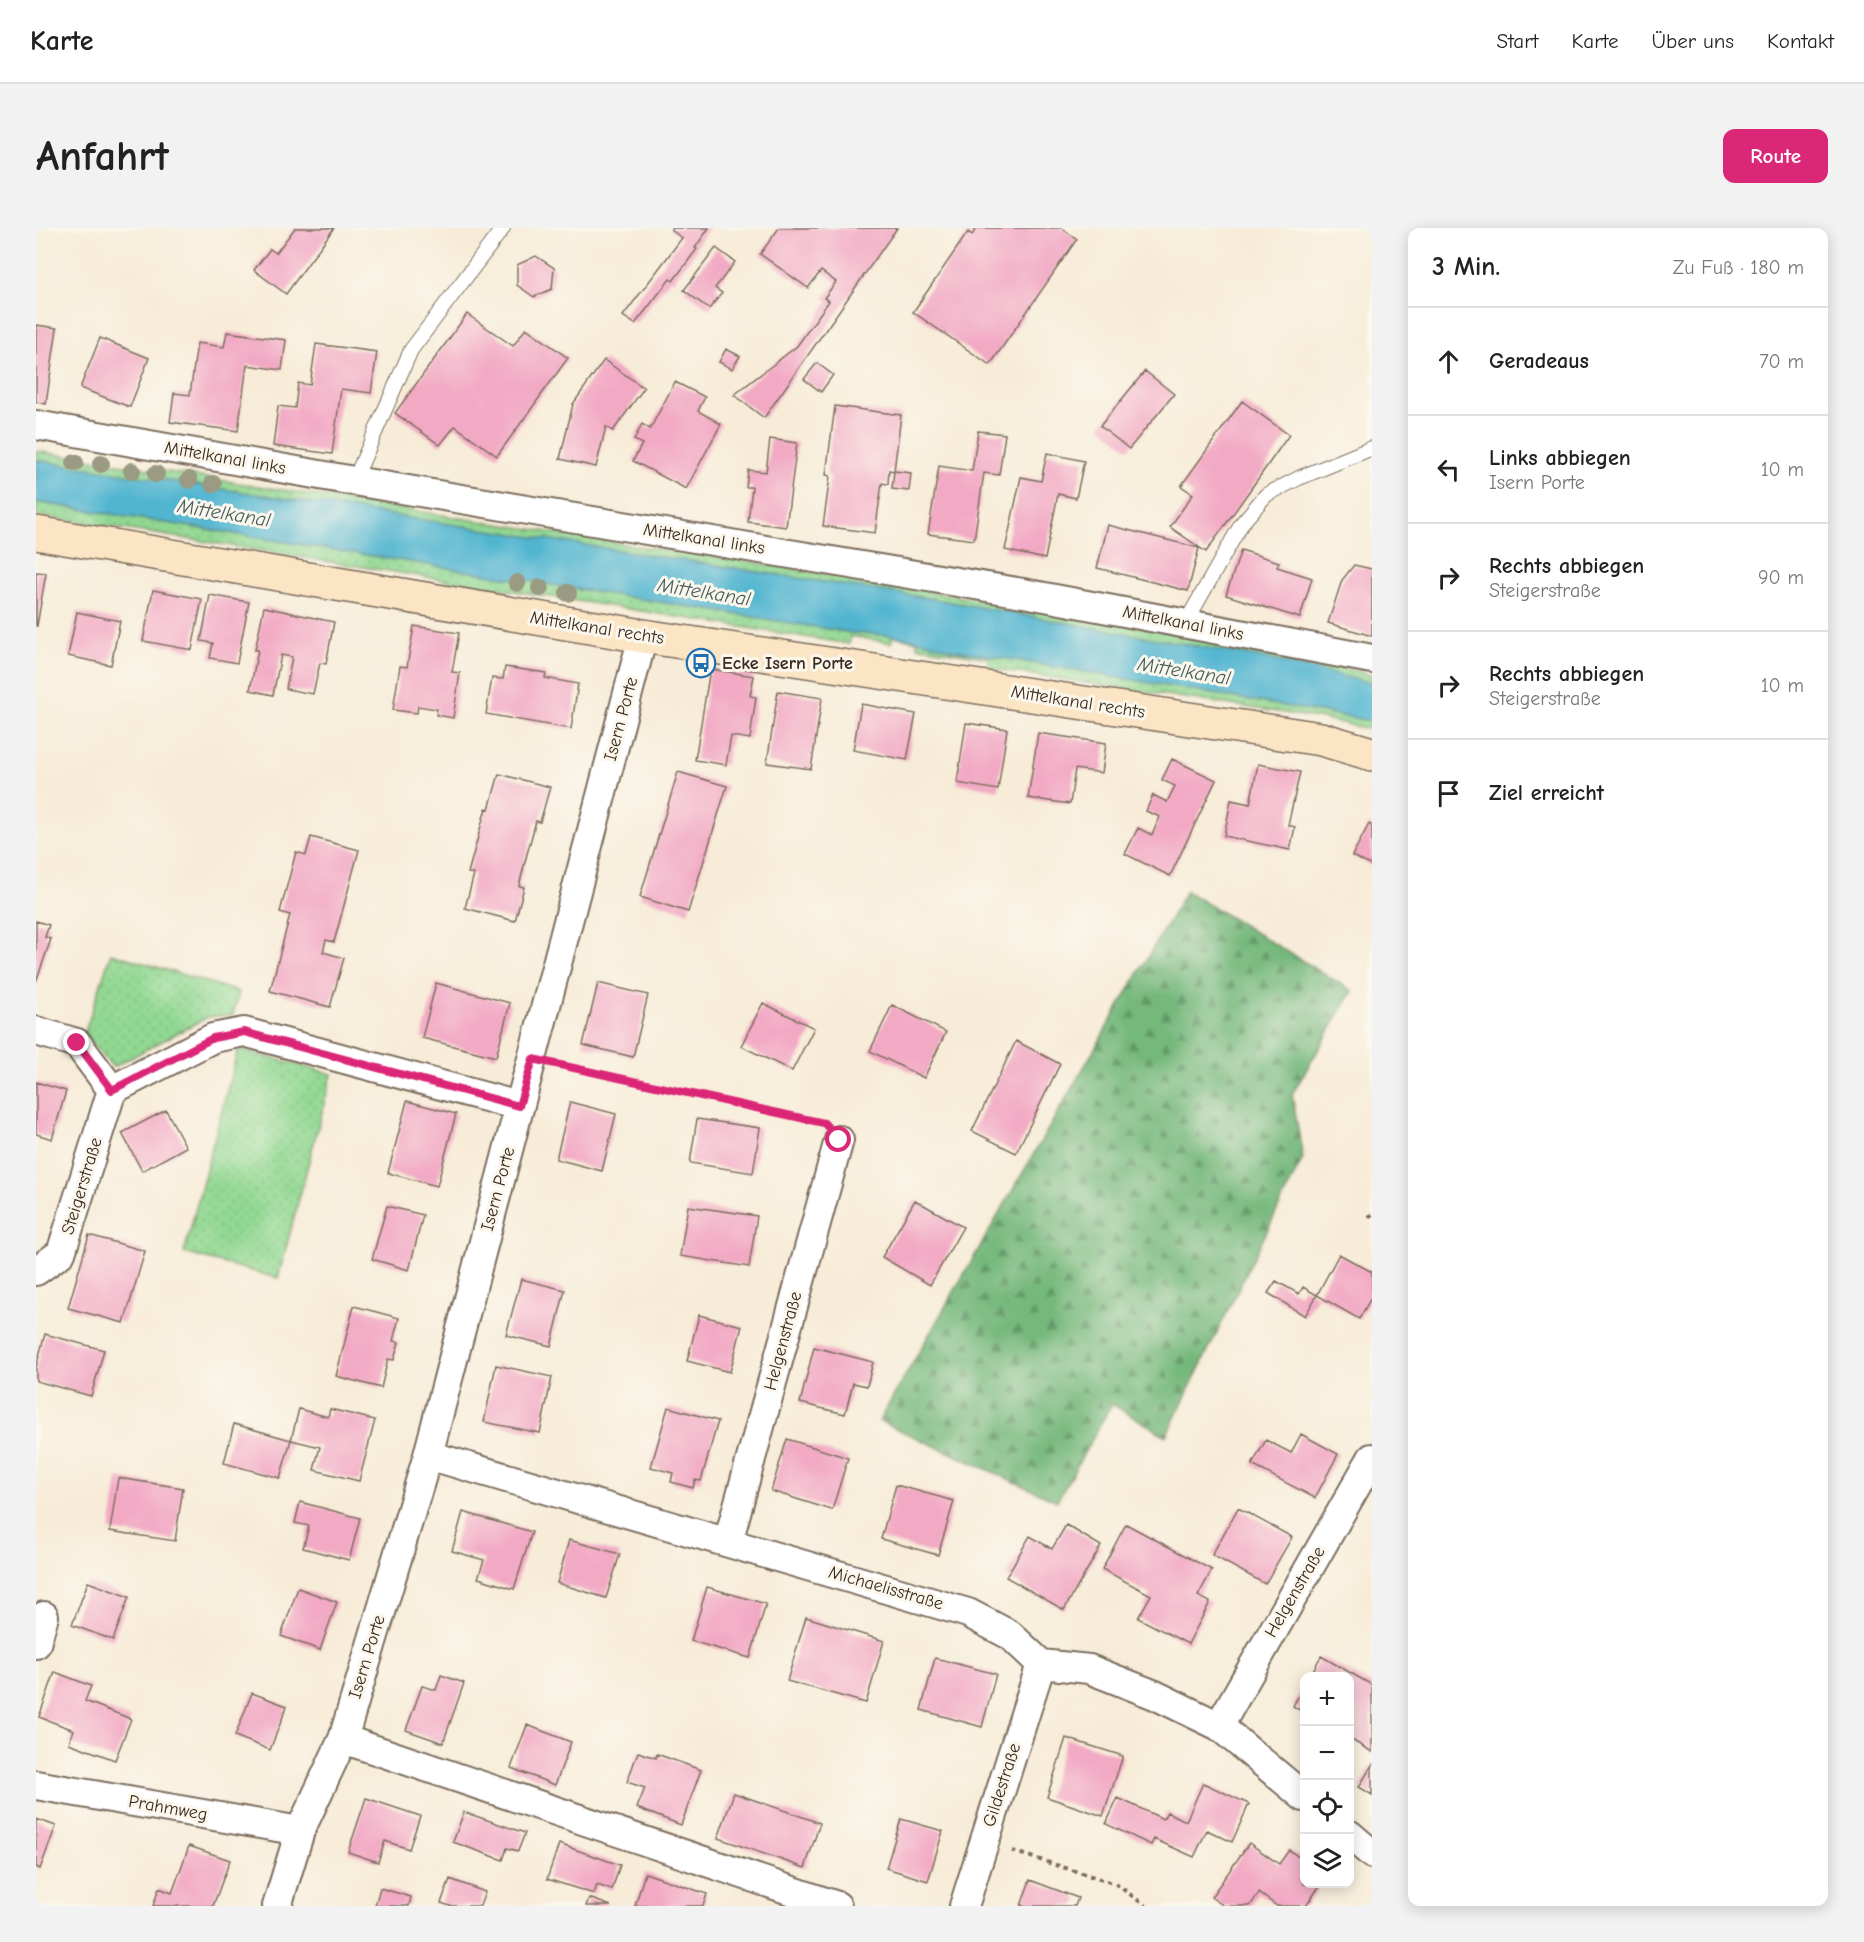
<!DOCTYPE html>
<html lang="de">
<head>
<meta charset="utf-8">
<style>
  body { margin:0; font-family:"Comic Neue",sans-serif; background:#f2f2f2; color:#222 }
  .controls { position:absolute; right:18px; bottom:18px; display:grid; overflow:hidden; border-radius:12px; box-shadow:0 3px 15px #0003 }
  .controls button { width:54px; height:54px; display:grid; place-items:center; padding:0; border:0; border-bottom:2px solid #e0e0e0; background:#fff; color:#222; font:30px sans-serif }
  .stop { position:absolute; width:18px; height:18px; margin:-14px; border:4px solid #db2777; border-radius:50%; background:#fff }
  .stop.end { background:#db2777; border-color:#fff; box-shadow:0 2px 6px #0008 }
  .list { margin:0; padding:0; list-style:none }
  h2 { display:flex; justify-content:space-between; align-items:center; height:78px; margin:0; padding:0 24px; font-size:26px }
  h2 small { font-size:20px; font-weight:400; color:#767676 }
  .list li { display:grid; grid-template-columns:39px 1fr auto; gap:18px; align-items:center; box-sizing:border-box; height:108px; padding:0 24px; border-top:2px solid #e0e0e0 }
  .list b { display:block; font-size:22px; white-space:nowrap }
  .list p { margin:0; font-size:20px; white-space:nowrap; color:#767676 }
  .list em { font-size:20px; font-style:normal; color:#767676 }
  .icon { flex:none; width:33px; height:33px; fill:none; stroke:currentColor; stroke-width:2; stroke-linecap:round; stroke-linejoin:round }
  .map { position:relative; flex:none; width:1336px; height:1678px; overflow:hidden; border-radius:12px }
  header { display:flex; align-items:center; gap:36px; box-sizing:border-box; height:84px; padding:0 30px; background:#fff; border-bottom:2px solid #e0e0e0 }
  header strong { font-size:28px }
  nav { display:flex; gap:33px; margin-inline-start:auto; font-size:21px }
  .intro { display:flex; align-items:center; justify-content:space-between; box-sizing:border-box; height:144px; padding:0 36px }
  h1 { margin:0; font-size:42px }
  .button { padding:15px 27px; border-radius:12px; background:#db2777; color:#fff; font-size:21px; font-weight:700 }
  main { display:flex; gap:36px; padding:0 36px }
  aside { flex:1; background:#fff; border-radius:12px; box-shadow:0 3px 15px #0003 }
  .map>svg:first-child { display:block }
</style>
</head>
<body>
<header>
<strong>Karte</strong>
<nav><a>Start</a><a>Karte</a><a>Über uns</a><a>Kontakt</a></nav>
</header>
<div class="intro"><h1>Anfahrt</h1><a class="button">Route</a></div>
<main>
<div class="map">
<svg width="1336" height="1678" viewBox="0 0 1336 1678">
  <defs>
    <pattern id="green-dots" width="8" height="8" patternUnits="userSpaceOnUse" patternTransform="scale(1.5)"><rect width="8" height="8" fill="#91d892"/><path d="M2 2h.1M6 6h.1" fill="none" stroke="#7eba7d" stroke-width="1.8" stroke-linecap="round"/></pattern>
    <pattern id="forest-firs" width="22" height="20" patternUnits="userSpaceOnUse" patternTransform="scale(1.5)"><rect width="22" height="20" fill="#74b87c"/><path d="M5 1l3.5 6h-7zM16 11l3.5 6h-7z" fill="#609665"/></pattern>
  </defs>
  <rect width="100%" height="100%" fill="#fbf7ec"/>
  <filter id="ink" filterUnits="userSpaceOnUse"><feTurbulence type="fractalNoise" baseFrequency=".0167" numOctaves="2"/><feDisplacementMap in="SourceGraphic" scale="12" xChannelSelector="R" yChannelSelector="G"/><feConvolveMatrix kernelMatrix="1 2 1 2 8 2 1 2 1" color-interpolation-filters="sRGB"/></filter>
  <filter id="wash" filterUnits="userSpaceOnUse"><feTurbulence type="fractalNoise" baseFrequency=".008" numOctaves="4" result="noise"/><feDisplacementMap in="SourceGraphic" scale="24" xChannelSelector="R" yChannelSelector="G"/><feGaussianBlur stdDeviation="1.35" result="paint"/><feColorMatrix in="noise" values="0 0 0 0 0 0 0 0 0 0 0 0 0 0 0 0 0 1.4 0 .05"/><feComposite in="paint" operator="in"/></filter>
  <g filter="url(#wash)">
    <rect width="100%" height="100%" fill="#f7ecd8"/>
    <path fill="url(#green-dots)" stroke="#668158" stroke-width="1.5" d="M 0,223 L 627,322 L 681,328 L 1226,419 L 1336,447 L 1336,502 L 1288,491 L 951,440 L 952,430 L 881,418 L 881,413 L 857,408 L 855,415 L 814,408 L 813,416 L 0,287 Z
      M 75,725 L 203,764 L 197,787 L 172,789 L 77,839 L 48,807 Z
      M 202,821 L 296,846 L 242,1050 L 148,1025 Z"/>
    <path fill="url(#forest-firs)" stroke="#58714d" stroke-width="1.5" d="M 1150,663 L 1317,763 L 1256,866 L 1267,930 L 1130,1208 L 1076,1176 L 1021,1273 L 843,1193 Z"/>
    <path fill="#51b5d0" stroke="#467077" stroke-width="1.5" d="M 0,232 L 898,371 L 1233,431 L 1336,455 L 1336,493 L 914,421 C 882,410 851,406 817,405 L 0,274 Z"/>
    <g id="blocks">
      <path fill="#f2a9c4" d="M 259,0 L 298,0 L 250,66 L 218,42 L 234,21 L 240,25 Z
        M 637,0 L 673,0 L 659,20 L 661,21 L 637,53 L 634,51 L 599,96 L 587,88 L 646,10 L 635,2 Z
        M 743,0 L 861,0 L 728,190 L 698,167 L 761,118 L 793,73 L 788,70 L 800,54 L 785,43 L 772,60 L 724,26 Z
        M 941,0 L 1025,0 L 1041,11 L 954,137 L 877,84 L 932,4 L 936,7 Z
        M 680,20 L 699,34 L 679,60 L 686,65 L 673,81 L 648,62 Z
        M 500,28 L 518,40 L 516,61 L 498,69 L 481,57 L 481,37 Z
        M 431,86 L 477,118 L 490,100 L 532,130 L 461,228 L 419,198 L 404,217 L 359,185 Z
        M 0,97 L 21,100 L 10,176 L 0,174 Z
        M 191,104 L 250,112 L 246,142 L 211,137 L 202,203 L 134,194 L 138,165 L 154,167 L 161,115 L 188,119 Z
        M 64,110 L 113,130 L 94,179 L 44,160 Z
        M 280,116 L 341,124 L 335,165 L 305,161 L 296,226 L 237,218 L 242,178 L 259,180 L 262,155 L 274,157 Z
        M 690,121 L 704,128 L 696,141 L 683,134 Z
        M 568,132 L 608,160 L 577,203 L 570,199 L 560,239 L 524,231 L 537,176 Z
        M 781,135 L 797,147 L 785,164 L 768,151 Z
        M 1109,143 L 1138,166 L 1093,221 L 1064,198 Z
        M 639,154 L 669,169 L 662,183 L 685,196 L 650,261 L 597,233 L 606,216 L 598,212 L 606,196 L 614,201 Z
        M 1206,173 L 1253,207 L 1170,324 L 1134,299 L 1157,266 L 1145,258 Z
        M 799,178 L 865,187 L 858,243 L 875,245 L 873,263 L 856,261 L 858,243 L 853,242 L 852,256 L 846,255 L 839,305 L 787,298 L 794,248 L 790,247 Z
        M 942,203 L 969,206 L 963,247 L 948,245 L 938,312 L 892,306 L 903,238 L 936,243 Z
        M 734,211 L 761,215 L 750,299 L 712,294 L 716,259 L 710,259 L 712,242 L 730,244 Z
        M 1011,225 L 1048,233 L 1040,270 L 1022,266 L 1009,331 L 969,322 L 985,249 L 1005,253 Z
        M 1072,297 L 1163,320 L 1152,363 L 1061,340 Z
        M 1205,322 L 1243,334 L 1241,339 L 1276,350 L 1264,390 L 1190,367 Z
        M 1318,337 L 1336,341 L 1336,408 L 1292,395 L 1306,352 Z
        M 0,344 L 10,345 L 1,398 L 0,398 Z
        M 117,362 L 166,371 L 156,422 L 107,413 Z
        M 174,367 L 213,374 L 201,435 L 174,430 L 177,415 L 165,413 Z
        M 228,379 L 298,394 L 290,436 L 284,435 L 277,466 L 250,461 L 256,429 L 245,427 L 237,467 L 214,462 L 222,422 L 219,422 Z
        M 41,384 L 84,393 L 75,437 L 32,428 Z
        M 378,398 L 423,405 L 416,444 L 424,445 L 417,490 L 400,487 L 401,481 L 382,478 L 381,485 L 357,482 L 364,438 L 371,439 Z
        M 469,439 L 510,445 L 509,450 L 542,456 L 535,501 L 450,486 L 456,450 L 467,451 Z
        M 674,441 L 718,448 L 714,468 L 720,469 L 714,511 L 695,508 L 690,537 L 659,532 Z
        M 742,463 L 786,470 L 775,541 L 731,535 Z
        M 825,476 L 880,486 L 871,532 L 817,522 Z
        M 930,495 L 971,501 L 962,562 L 921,555 Z
        M 1002,505 L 1070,515 L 1066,545 L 1039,541 L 1034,576 L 992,570 Z
        M 1136,531 L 1180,552 L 1134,648 L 1089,626 L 1102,600 L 1116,607 L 1124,589 L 1110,583 L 1117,567 L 1131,574 L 1139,558 L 1126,552 Z
        M 1222,536 L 1264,544 L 1252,597 L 1259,599 L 1254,622 L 1188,608 L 1195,572 L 1214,576 Z
        M 642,544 L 691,558 L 652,684 L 604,669 Z
        M 463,546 L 514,559 L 504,594 L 500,593 L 491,626 L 483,658 L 488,659 L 479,693 L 429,680 L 438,646 L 432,645 L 450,580 L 453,581 Z
        M 1333,596 L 1336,598 L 1336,638 L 1316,628 Z
        M 275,609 L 323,622 L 298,714 L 290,712 L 287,724 L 308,730 L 294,779 L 234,763 L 254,687 L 244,684 L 260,624 L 270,627 Z
        M 0,693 L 13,697 L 9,709 L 15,711 L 0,754 Z
        M 400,755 L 474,775 L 460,829 L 386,810 Z
        M 562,755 L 612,767 L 597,829 L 547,817 Z
        M 727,775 L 778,800 L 756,843 L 705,818 Z
        M 856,777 L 910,804 L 888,850 L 834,823 Z
        M 980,813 L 1024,836 L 980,925 L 936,903 Z
        M 0,854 L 30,863 L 16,911 L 0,906 Z
        M 371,873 L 420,886 L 401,958 L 352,945 Z
        M 534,874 L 580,886 L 566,943 L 520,931 Z
        M 130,882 L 150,919 L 106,943 L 86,905 Z
        M 661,891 L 724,900 L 717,945 L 654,935 Z
        M 879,972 L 927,999 L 894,1057 L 846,1029 Z
        M 351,978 L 387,987 L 373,1042 L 336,1031 Z
        M 652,978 L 721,988 L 713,1039 L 644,1028 Z
        M 53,1007 L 109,1023 L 88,1095 L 32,1080 Z
        M 1303,1026 L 1336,1044 L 1336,1068 L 1323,1091 L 1281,1067 Z
        M 485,1051 L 529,1062 L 515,1118 L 470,1107 Z
        M 1240,1053 L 1263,1066 L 1267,1059 L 1281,1067 L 1269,1088 L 1232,1065 Z
        M 318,1078 L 363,1090 L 357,1113 L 363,1114 L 358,1132 L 352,1131 L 345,1160 L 300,1148 Z
        M 663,1087 L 706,1098 L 694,1144 L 651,1133 Z
        M 9,1106 L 68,1122 L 55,1168 L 0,1153 L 0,1139 Z
        M 778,1119 L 837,1134 L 831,1158 L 817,1155 L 809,1186 L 764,1175 Z
        M 460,1137 L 516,1149 L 504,1205 L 448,1194 Z
        M 632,1179 L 682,1193 L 665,1253 L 659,1252 L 657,1260 L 635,1254 L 637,1245 L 615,1239 Z
        M 263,1181 L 292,1189 L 294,1181 L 339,1192 L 323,1253 L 278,1242 L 284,1219 L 255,1212 Z
        M 198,1196 L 255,1212 L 244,1250 L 188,1235 Z
        M 1265,1206 L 1302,1226 L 1279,1270 L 1216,1237 L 1230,1212 L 1255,1225 Z
        M 751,1211 L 812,1230 L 796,1282 L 735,1263 Z
        M 82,1250 L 147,1260 L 139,1313 L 74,1303 Z
        M 860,1257 L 918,1273 L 902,1327 L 845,1311 Z
        M 264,1274 L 324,1290 L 313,1332 L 267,1320 L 273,1298 L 259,1295 Z
        M 1202,1280 L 1256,1309 L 1229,1356 L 1176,1327 Z
        M 427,1284 L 496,1304 L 478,1361 L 442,1350 L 448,1332 L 416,1323 Z
        M 1090,1296 L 1176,1342 L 1162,1368 L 1174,1374 L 1152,1416 L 1102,1390 L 1115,1367 L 1066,1341 Z
        M 1030,1297 L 1065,1318 L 1028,1382 L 970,1349 L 994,1308 L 1016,1321 Z
        M 533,1312 L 584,1326 L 570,1370 L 521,1355 Z
        M 52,1354 L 93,1369 L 77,1412 L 36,1397 Z
        M 671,1359 L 730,1376 L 714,1430 L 655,1413 Z
        M 262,1360 L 301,1374 L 284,1422 L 245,1408 Z
        M 770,1389 L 848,1413 L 830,1475 L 751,1453 Z
        M 1285,1428 L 1336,1457 L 1336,1524 L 1314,1511 L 1314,1448 L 1274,1448 Z
        M 899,1430 L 960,1446 L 946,1499 L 885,1482 Z
        M 19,1444 L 55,1458 L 49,1473 L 95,1491 L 79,1532 L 33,1515 L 38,1502 L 3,1489 Z
        M 405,1447 L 428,1455 L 407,1515 L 370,1502 L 386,1458 L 400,1462 Z
        M 1268,1458 L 1268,1485 L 1257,1478 Z
        M 216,1465 L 251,1478 L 234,1522 L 199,1508 Z
        M 491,1497 L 535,1514 L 519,1557 L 475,1540 Z
        M 1030,1510 L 1087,1528 L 1067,1588 L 1011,1569 Z
        M 602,1524 L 620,1530 L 621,1526 L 665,1542 L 645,1597 L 601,1580 L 609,1560 L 591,1554 Z
        M 1336,1537 L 1336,1567 L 1323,1559 Z
        M 1167,1555 L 1213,1576 L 1196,1614 L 1171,1602 L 1158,1629 L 1118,1611 L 1115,1617 L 1070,1596 L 1082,1570 L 1127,1591 L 1131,1584 L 1150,1593 Z
        M 698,1565 L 784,1595 L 769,1640 L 682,1610 Z
        M 330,1570 L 384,1588 L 373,1621 L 349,1613 L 342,1634 L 312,1624 Z
        M 428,1584 L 489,1605 L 482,1623 L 471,1620 L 467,1632 L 417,1614 Z
        M 0,1591 L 20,1598 L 4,1641 L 0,1639 Z
        M 865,1591 L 907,1603 L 892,1653 L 850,1640 Z
        M 1213,1615 L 1243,1636 L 1253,1622 L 1268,1633 L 1268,1656 L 1285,1656 L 1270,1678 L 1241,1678 L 1223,1665 L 1214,1678 L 1188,1678 L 1175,1669 Z
        M 523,1616 L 584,1637 L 576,1662 L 561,1657 L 558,1666 L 511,1651 Z
        M 153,1618 L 194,1632 L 177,1678 L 117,1678 L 123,1660 L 136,1665 Z
        M 609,1645 L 671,1666 L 667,1678 L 599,1678 Z
        M 414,1651 L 449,1664 L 444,1678 L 414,1678 L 405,1675 Z
        M 994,1652 L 1042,1670 L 1039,1678 L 985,1678 Z
        M 344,1660 L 375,1669 L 373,1678 L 339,1678 Z
        M 553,1670 L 575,1678 L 550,1678 Z"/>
    </g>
  </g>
  <g filter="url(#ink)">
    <use href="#blocks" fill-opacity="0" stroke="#7d6e5f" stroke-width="1.5"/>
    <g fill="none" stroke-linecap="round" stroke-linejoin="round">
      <g stroke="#7d6e5f" stroke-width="16">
        <path id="lane" d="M 318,253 L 375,122 L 467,0
          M 1149,396 L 1206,295 L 1230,267 L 1263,250 L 1336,220"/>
      </g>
      <g stroke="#7d6e5f" stroke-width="32">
        <path id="street" d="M 0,197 L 318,253 L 993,366 L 1336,431
          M 0,803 L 41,815 L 76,862
          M 0,1043 L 25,1025 L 76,862 L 177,810 L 208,804 L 483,878
          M 392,1227 L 932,1385 L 974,1407 L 1005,1436 L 1053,1441 L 1119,1467 L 1183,1498 L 1268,1569
          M 692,1314 L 803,912
          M 0,1416 L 8,1388
          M 1183,1498 L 1336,1230
          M 307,1511 L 801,1678
          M 0,1557 L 264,1603
          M 1314,1607 L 1336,1626
          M 241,1678 L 264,1603 L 307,1511 L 392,1227 L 607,408
          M 928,1678 L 1005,1436"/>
      </g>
      <g stroke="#7d6e5f" stroke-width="36">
        <path id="secondary" d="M 0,305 L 607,408 L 1285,511 L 1336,526"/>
      </g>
      <path stroke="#7d6e5f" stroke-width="4" stroke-dasharray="4.5 4.5" stroke-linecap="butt" d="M 524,837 L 780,894
        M 1336,986 L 1334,988 L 1336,991
        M 976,1623 L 1080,1656 L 1110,1678"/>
      <use href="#lane" stroke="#fff" stroke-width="14"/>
      <use href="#street" stroke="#fff" stroke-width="28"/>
      <use href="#secondary" stroke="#fce5c4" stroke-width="33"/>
    </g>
    <g fill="#9b9a82">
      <circle cx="39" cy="235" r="9"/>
      <circle cx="65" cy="236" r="9"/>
      <circle cx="96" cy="243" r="9"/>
      <circle cx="120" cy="246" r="9"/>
      <circle cx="153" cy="252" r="9"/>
      <circle cx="177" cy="256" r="9"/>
      <circle cx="481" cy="355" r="9"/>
      <circle cx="504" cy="360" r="9"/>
      <circle cx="532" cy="365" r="9"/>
    </g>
  </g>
  <g fill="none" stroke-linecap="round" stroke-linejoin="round" filter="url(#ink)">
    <path stroke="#db2777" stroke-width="8" d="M 41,815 L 76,862 L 177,810 L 208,804 L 483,878 L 497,831 L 788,895 L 803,912"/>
  </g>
  <defs>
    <g id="bus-ring" transform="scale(1.5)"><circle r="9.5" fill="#fbf7ec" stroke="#1f6fb2" stroke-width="1.5"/><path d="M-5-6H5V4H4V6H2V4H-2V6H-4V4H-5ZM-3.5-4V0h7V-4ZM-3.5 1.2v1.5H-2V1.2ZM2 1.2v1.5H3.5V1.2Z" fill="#1f6fb2"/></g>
  </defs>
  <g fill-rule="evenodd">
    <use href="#bus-ring" x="665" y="435"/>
  </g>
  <g text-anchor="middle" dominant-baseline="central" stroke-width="6" stroke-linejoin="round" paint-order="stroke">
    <g font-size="18" fill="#3b2a1e" stroke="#fbf7ec">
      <text transform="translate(189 230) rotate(10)">Mittelkanal links</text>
      <text transform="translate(668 311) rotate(9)">Mittelkanal links</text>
      <text transform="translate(1147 395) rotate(11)">Mittelkanal links</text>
      <text transform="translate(561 400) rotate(9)">Mittelkanal rechts</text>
      <text transform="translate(1042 474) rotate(9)">Mittelkanal rechts</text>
      <text transform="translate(585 491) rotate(-75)">Isern Porte</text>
      <text transform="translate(46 958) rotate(-73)">Steigerstraße</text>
      <text transform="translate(462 961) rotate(-75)">Isern Porte</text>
      <text transform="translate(747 1113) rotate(-75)">Helgenstraße</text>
      <text transform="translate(850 1360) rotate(16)">Michaelisstraße</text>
      <text transform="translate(1259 1364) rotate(-60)">Helgenstraße</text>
      <text transform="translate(331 1429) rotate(-73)">Isern Porte</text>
      <text transform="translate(966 1557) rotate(-72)">Gildestraße</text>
      <text transform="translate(132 1580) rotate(10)">Prahmweg</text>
    </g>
    <g font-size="18" font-weight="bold" fill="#3b2a1e" stroke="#fbf7ec" text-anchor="start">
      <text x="686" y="435">Ecke Isern Porte</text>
    </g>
    <g font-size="20" font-style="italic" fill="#435b5c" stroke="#fbf7ec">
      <text transform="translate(188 285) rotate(9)">Mittelkanal</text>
      <text transform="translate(668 364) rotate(9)">Mittelkanal</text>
      <text transform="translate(1148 443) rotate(9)">Mittelkanal</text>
    </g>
  </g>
</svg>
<div class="controls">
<button>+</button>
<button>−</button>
<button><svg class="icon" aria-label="locate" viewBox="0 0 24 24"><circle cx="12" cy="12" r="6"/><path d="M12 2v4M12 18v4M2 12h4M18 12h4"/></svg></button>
<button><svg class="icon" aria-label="layers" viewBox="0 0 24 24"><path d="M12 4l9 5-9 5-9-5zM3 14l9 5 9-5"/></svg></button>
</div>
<div class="stop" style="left:803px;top:912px"></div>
<div class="stop end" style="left:41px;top:815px"></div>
</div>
<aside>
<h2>3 Min.<small>Zu Fuß · 180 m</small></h2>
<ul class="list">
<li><svg class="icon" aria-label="ahead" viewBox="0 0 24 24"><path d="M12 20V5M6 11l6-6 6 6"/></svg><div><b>Geradeaus</b></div><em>70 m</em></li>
<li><svg class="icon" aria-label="left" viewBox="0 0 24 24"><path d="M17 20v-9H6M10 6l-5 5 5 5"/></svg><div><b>Links abbiegen</b><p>Isern Porte</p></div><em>10 m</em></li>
<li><svg class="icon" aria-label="right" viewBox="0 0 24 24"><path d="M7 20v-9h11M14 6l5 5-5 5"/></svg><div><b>Rechts abbiegen</b><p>Steigerstraße</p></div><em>90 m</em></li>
<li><svg class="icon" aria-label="right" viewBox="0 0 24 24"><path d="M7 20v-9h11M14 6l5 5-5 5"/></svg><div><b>Rechts abbiegen</b><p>Steigerstraße</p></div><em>10 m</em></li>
<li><svg class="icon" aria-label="arrive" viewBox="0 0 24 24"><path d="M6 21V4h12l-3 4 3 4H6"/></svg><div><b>Ziel erreicht</b></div></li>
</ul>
</aside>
</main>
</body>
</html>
